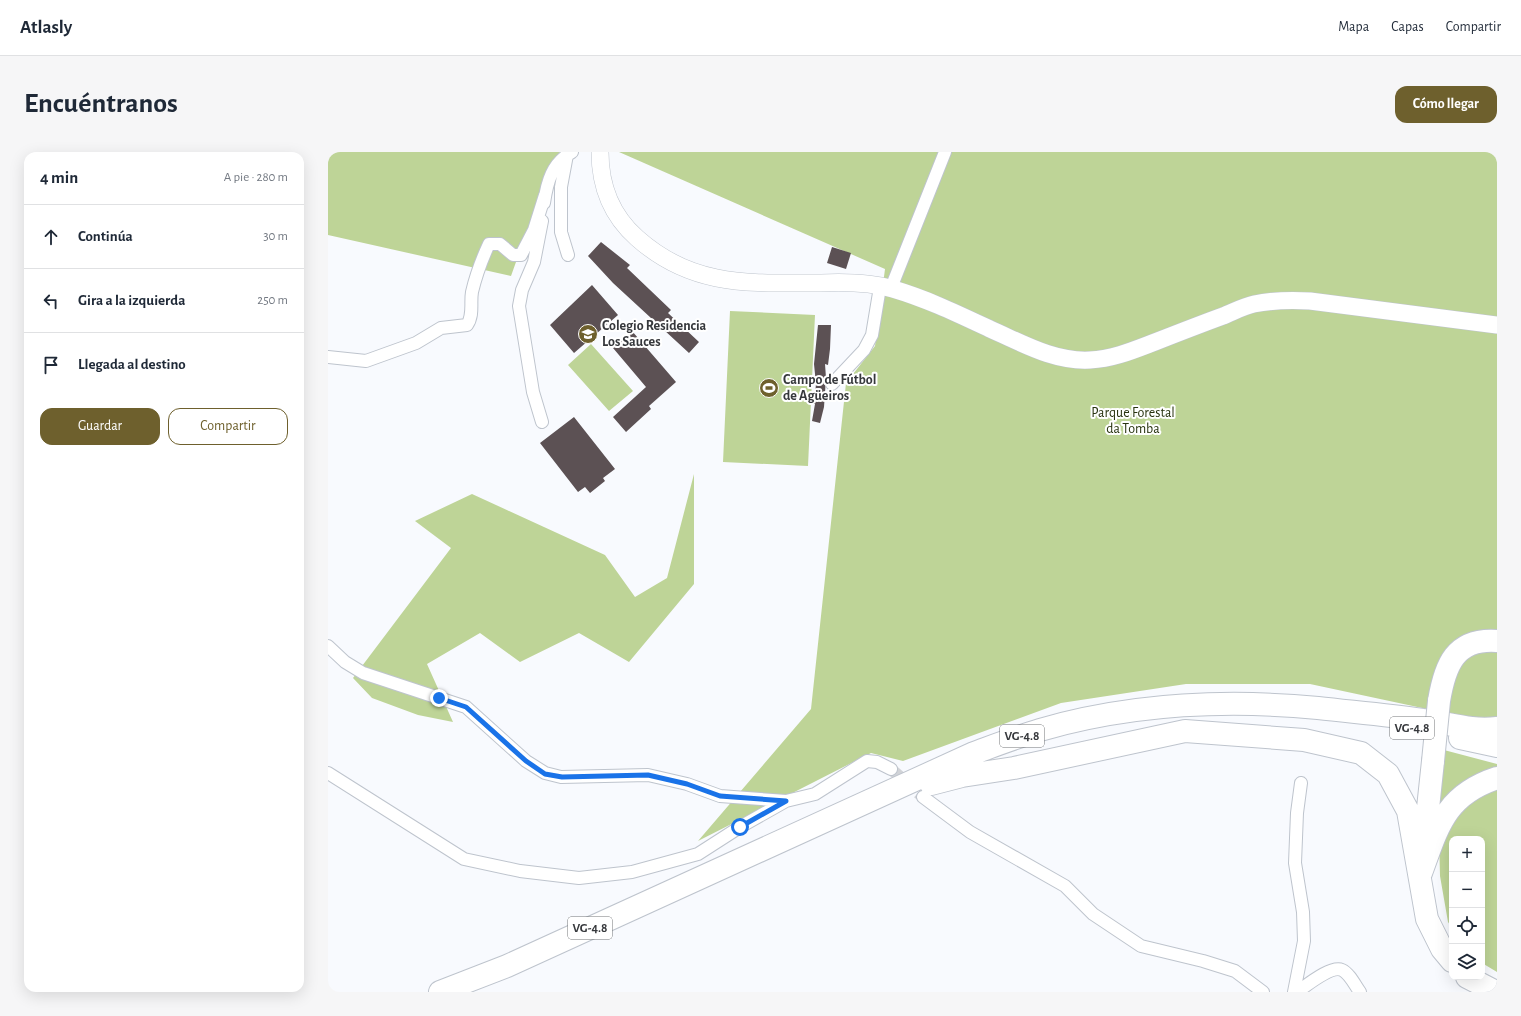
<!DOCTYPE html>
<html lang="es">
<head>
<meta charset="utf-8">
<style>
  body { margin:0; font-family:"Alegreya Sans",sans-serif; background:#f6f6f7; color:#1f2937 }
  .controls { position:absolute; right:12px; bottom:12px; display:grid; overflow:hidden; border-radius:8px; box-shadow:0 4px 16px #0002 }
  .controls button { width:36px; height:36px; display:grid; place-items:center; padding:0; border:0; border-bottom:1px solid #e0e1e3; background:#fff; color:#1f2937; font:20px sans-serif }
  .stop { position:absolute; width:12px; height:12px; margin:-9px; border:3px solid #1a73e8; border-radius:50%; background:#fff }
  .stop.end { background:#1a73e8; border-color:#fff; box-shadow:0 1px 4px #0008 }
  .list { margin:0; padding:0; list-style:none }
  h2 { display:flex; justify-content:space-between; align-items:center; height:52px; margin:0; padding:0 16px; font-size:17px }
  h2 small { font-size:13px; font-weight:400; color:#747a83 }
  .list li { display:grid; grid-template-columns:26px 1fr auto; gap:12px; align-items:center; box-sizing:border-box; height:64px; padding:0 16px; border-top:1px solid #e0e1e3 }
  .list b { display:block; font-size:15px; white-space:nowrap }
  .list em { font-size:13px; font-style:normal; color:#747a83 }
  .actions { display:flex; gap:8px; padding:12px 16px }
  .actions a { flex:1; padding:9px 0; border:1px solid #6e602d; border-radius:12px; text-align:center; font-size:14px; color:#6e602d }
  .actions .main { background:#6e602d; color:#fff }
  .icon { flex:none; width:22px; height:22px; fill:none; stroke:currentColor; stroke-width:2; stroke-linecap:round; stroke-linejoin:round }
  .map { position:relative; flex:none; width:1169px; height:840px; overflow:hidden; border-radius:12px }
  header { display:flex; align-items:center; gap:24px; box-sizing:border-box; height:56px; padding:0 20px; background:#fff; border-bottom:1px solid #e0e1e3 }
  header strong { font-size:19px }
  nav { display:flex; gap:22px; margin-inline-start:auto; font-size:14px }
  .intro { display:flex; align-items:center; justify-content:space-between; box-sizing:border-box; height:96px; padding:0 24px }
  h1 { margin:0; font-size:28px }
  .button { padding:10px 18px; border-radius:12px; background:#6e602d; color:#fff; font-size:14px; font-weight:700 }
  main { display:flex; gap:24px; padding:0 24px }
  aside { flex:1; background:#fff; border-radius:12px; box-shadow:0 4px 16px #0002 }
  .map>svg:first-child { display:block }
</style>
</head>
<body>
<header>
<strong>Atlasly</strong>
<nav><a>Mapa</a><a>Capas</a><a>Compartir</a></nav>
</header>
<div class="intro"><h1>Encuéntranos</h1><a class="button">Cómo llegar</a></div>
<main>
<aside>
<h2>4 min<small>A pie · 280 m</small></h2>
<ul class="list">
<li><svg class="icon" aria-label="ahead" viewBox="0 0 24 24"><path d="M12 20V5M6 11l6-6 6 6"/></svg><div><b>Continúa</b></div><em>30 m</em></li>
<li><svg class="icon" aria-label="left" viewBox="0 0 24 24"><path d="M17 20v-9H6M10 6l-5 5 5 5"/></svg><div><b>Gira a la izquierda</b></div><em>250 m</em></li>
<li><svg class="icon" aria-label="arrive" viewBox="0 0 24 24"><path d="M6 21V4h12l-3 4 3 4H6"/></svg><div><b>Llegada al destino</b></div></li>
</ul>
<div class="actions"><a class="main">Guardar</a><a>Compartir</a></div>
</aside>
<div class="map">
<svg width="1169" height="840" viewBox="0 0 1169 840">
  <rect width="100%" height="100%" fill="#f8fafe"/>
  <path fill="#bed497" d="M 0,0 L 232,0 L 223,12 L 183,124 L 0,83 Z
    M 291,0 L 1169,0 L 1169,572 L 982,532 L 858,532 L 733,551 L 575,609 L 543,601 L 370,689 L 483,557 L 518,231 L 547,194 L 557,117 Z
    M 402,159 L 487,163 L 480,314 L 395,310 Z
    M 263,192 L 305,239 L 281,259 L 240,213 Z
    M 366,322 L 366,432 L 301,510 L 251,481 L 192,510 L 152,481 L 99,512 L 125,570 L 90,563 L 44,546 L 25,526 L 123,396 L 87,369 L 144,342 L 277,403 L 307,445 L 339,426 Z
    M 1116,598 L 1169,612 L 1169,820 L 1154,811 L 1154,687 L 1124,687 L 1124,776 L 1120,770 L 1112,724 L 1110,647 Z"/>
  <path fill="#5c5154" d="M 273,90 L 302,113 L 299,116 L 343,158 L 340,161 L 371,190 L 361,201 L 285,131 L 260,104 Z
    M 504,95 L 523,101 L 518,117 L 499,111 Z
    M 264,133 L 290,163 L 246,201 L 222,173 Z
    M 490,173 L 503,173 L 502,197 L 500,213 L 497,212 L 498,226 L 496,255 L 492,271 L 484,269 L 487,252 L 486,252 L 488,232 L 486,212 Z
    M 304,179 L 348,230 L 321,254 L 323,257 L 298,280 L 285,265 L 318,235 L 285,196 Z
    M 246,265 L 287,317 L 275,326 L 277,329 L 262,341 L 257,335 L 250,340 L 212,291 Z"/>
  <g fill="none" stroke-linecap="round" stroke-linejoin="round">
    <path stroke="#d1d3d7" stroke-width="12" stroke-dasharray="12 6" stroke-linecap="butt" d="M 563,617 L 595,645"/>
    <g stroke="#bec4cd" stroke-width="14">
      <path id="street" d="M 239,3 L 233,35 L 233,80 L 240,103
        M 216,51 C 219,30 224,11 244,0
        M 214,69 L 206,110 L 194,138 L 191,154 L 205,240 L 214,270
        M 563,136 L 617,0
        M 0,205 L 38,209 L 88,191 L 113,176 L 139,173 C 146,163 142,151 144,140 C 148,123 154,107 161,92 L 172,92 L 185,103 L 193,103 L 206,78 L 217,43
        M 504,232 L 536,198 L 544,183 L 552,135
        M 0,494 L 17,510 L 35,521 L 138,555 L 198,609 L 217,621 L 233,625 L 320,623 L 359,632 L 392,644 L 458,649 L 487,642 L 539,609 L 549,610 L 563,617
        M 0,621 L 136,707 L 192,719 L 251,726 L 304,720 L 370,702 L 412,675 L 458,649
        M 595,645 L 642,680 L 737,734 L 765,762 L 813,794 L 875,809 L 907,819 L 935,840
        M 966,840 L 976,789 L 975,760 L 967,711 L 969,661 L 973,631
        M 969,840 C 978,834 1003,813 1014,818 C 1021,821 1027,833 1032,840"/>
    </g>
    <g stroke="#bec4cd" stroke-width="18">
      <path id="secondary" d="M 272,0 C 272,34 284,64 309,86 C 365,136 423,131 493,131 C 516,130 542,130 565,137 C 599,147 630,162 662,177 C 694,191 726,210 762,208 C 785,207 806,198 827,190 C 850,181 873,172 895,164 C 905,160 916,154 926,152 C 945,148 963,148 982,149 L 1169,173"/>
    </g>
    <g stroke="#bec4cd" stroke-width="24">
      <path id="highway" d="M 1111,549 C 1117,513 1127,486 1169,489
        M 1132,586 L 1169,594
        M 603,632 L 634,624 L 686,616 L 857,579 L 976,588 L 1033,601 L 1060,622 L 1080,659 L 1099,767 L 1114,797 L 1124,809
        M 1096,694 L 1105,609
        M 1093,721 C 1110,675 1117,643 1169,626
        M 1139,825 L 1168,840
        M 112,840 L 179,814 L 646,601 C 668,593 689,585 712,578 C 802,552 896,547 990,556 C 1025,560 1060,563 1095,568 C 1122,571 1141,579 1169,576"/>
    </g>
    <use href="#street" stroke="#fff" stroke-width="12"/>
    <use href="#secondary" stroke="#fff" stroke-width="17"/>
    <use href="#highway" stroke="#fff" stroke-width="22"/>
    <g stroke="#bec4cd" stroke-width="24" stroke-linecap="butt">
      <path id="highway-bridge" d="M 1105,609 L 1111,549"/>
    </g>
    <use href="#highway-bridge" stroke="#fff" stroke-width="22"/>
  </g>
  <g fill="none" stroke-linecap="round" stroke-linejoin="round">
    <path stroke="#1a73e8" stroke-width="5" d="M 111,546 L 138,555 L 198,609 L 217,622 L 234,625 L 320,623 L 359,632 L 392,644 L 458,649 L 412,675"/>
  </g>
  <defs>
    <g id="school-disc" transform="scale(1)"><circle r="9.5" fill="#6e602d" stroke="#fff"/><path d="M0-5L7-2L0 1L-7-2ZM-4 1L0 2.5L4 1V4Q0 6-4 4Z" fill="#fff"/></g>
    <g id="stadium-disc" transform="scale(1)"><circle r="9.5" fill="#6e602d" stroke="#fff"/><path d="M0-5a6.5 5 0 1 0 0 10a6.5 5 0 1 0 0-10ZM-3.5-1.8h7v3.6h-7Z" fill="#fff"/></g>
  </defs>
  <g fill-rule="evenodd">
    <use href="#school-disc" x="260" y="182"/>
    <use href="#stadium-disc" x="441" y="236"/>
  </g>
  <g text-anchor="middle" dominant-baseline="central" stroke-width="4" stroke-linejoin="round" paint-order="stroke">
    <g fill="#fff" stroke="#727476" stroke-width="1">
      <rect x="1062" y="565" width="44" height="22" rx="3"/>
      <rect x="672" y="573" width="44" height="22" rx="3"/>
      <rect x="240" y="765" width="44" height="22" rx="3"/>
    </g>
    <g font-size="13" font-weight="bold" fill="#36383c">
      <text x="1084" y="576">VG-4.8</text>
      <text x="694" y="584">VG-4.8</text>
      <text x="262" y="776">VG-4.8</text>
    </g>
    <g font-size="14" font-weight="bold" fill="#36383c" stroke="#fff" text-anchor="start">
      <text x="274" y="174">Colegio Residencia<tspan x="274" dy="16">Los Sauces</tspan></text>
      <text x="455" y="228">Campo de Fútbol<tspan x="455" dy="16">de Agüeiros</tspan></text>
    </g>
    <g font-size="14" fill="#28330f" stroke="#fff">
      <text x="805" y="261">Parque Forestal<tspan x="805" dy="16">da Tomba</tspan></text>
    </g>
  </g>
</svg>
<div class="controls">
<button>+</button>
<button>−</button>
<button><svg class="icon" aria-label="locate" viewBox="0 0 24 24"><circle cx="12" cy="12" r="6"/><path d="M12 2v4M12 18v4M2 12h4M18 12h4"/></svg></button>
<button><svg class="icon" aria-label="layers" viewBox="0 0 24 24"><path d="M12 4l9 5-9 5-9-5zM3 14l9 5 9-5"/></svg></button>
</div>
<div class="stop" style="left:412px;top:675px"></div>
<div class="stop end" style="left:111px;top:546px"></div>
</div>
</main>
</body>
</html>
